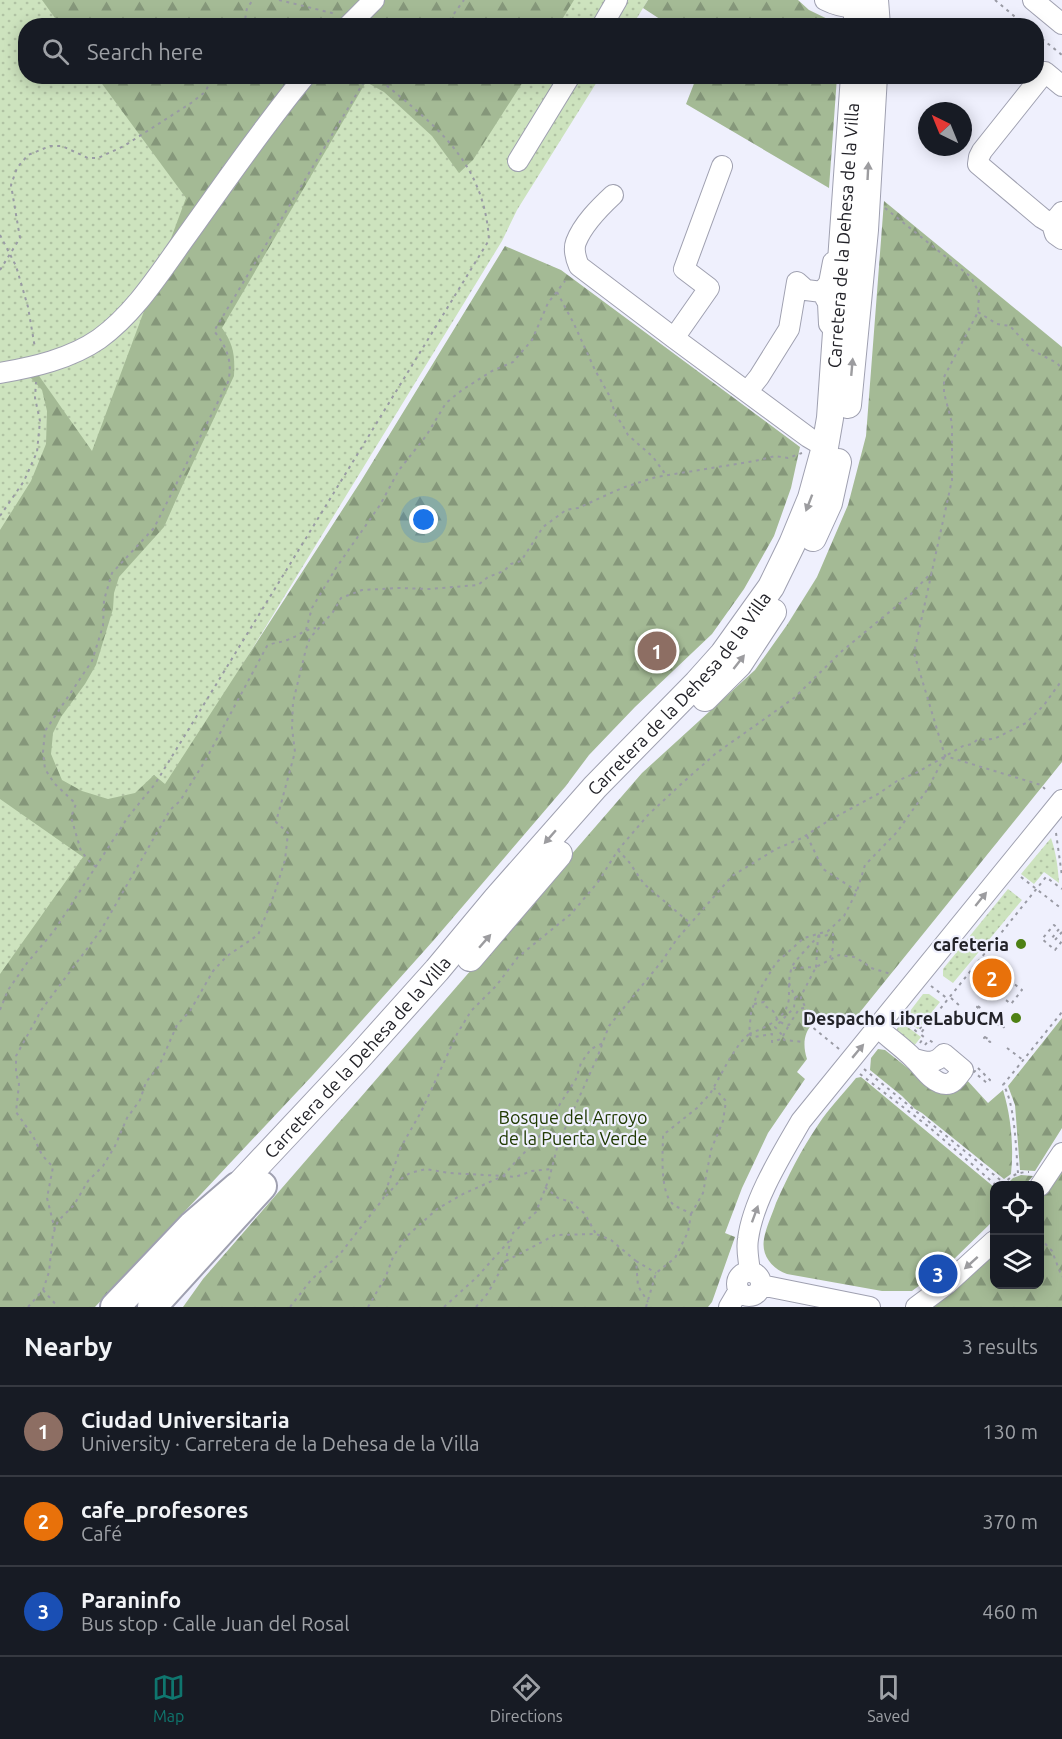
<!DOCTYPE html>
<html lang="en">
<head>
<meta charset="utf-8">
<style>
  body { margin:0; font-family:Ubuntu,sans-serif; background:#242831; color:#f1f3f6 }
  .controls { position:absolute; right:18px; bottom:18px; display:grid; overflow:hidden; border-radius:12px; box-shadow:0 3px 15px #0003 }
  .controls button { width:54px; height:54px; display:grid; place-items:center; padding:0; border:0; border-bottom:2px solid #363941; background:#171b24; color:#f1f3f6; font:30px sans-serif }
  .compass { position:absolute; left:918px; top:102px; width:54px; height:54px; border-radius:50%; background:#171b24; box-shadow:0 3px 15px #0003; rotate:317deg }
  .you { position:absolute; left:424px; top:520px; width:21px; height:21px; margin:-15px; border:4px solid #fff; border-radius:50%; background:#1a73e8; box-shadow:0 0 0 9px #1a73e833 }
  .badge { display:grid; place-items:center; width:39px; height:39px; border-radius:50%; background:#0f766e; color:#fff; font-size:20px; font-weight:700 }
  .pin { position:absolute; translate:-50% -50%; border:3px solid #fff; box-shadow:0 2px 6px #0006 }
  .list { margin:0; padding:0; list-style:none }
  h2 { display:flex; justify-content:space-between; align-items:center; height:78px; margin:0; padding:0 24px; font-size:26px }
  h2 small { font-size:20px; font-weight:400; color:#9ea1a6 }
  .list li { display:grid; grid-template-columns:39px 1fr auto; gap:18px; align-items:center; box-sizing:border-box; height:90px; padding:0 24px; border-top:2px solid #363941 }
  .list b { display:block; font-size:22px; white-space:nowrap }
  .list p { margin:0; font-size:20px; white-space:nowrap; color:#9ea1a6 }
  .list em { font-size:20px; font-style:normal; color:#9ea1a6 }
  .icon { flex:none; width:33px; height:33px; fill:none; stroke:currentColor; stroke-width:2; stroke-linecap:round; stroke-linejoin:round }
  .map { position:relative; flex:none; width:1062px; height:1307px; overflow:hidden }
  .search { position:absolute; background:#171b24; box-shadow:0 3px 15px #0003; left:18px; right:18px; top:18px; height:66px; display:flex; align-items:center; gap:15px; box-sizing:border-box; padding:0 21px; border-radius:24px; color:#9ea1a6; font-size:22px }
  .sheet { height:348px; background:#171b24 }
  nav { display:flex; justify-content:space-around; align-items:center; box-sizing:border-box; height:84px; border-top:2px solid #363941; background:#171b24; font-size:16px; color:#9ea1a6 }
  nav a { display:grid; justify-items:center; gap:3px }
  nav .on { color:#0f766e }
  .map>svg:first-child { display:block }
</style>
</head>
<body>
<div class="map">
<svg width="1062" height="1307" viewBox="0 0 1062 1307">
  <defs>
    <pattern id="grass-dots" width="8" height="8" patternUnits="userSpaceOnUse" patternTransform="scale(1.5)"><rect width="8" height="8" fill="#cde3be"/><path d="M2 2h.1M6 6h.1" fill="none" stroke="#b0c2a3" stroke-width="1.8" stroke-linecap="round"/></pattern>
    <pattern id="forest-firs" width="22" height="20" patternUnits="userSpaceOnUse" patternTransform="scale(1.5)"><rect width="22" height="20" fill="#a4ba95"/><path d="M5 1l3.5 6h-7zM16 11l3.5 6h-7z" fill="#85977a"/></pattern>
  </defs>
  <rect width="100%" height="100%" fill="#eff0fd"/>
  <path fill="url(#grass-dots)" d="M 0,0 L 648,0 L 632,26 L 26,26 L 26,76 L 600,77 L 517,210 L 502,241 L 0,1061 Z
    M 1051,838 C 1056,853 1058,867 1059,883 L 1044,872 L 1034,884 L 1021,874 Z
    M 1008,889 L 1022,900 L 953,983 L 943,976 L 943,969 Z
    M 923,994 L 929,994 L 940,1002 L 918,1029 L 904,1019 Z
    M 901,1022 L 921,1037 L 914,1046 L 898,1032 L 897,1029 Z"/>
  <path fill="url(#forest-firs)" d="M 42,0 L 574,0 L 558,26 L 60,25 Z
    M 648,0 L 798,0 L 809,10 L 840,25 L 669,25 L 643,8 Z
    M 697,76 L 837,77 L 829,188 L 686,104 Z
    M 97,77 L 526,77 L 473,160 L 459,173 L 432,136 L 384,92 L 366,82 L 222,328 C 234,345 235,356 234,376 L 184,482 L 164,527 L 119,577 L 114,593 L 113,609 L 96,665 L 85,684 L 61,717 L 53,733 L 51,754 L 62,780 L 82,791 L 108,799 L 135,793 L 154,775 L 165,784 L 361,481 L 505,246 L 561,270 L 800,447 L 791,488 L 774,536 L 744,589 L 712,634 L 635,707 L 589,755 L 565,787 L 433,941 L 312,1076 L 95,1307 L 0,1307 L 0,974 L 83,857 L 0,799 L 0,530 L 31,481 L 46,444 L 47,411 L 42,390 L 30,377 L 37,373 L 92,451 L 186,198 Z
    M 884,201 L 1062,347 L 1062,762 L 852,1022 C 823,1005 796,1027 807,1059 L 797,1072 L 805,1079 L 768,1133 L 742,1188 L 725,1233 L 735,1237 L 712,1302 L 708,1307 L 183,1307 L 203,1279 L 642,773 L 755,670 L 787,625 L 817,577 L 848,505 L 866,436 Z
    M 1062,1018 L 1062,1128 L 1035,1171 L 1020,1170 L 1015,1105 L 1008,1086 Z
    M 878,1049 L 885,1050 L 933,1088 L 965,1078 L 988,1103 L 1003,1090 C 1011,1116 1014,1147 1011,1174 L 1004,1179 L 922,1113 L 915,1109 L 902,1096 L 870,1070 L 871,1058 Z
    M 861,1077 L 994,1187 L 994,1220 L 951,1262 L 912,1291 L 882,1291 L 787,1274 C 772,1269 761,1255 764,1239 C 766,1227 772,1215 776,1203 C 788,1176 801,1150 818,1125 C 829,1108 843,1094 856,1078 Z
    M 1062,1166 L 1062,1307 L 930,1307 L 994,1252 L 994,1284 L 1040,1284 L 1040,1199 Z
    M 1021,1175 L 1033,1176 L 1025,1185 L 1006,1185 L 1013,1178 Z"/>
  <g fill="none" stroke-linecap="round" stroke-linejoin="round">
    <g stroke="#9fa0b0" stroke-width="22">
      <path id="minor" d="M 825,0 C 839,7 853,10 868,4
        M 1033,0 L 1062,24
        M 348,26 L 374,0
        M 602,26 L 617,0
        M 518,161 L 570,76
        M 613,195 C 599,208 583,224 576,242 C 573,250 576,259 579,266 L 674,338 L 808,437 L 825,447
        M 1062,212 L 1052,224 L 1055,234 L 1062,239
        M 1052,224 L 1042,218 L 978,164 L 979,157 L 982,151 L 1045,72 L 1062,86
        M 829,324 L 828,303 L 822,292 L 829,283 L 833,262
        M 674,338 L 709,288 L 684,269 L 722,166
        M 0,373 C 34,367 70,359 99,339 C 135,313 159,274 185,238 C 224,184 262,128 305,76
        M 747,392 L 759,377 L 789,329 L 797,282 L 806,290 L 822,292
        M 877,1027 C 889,1038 902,1047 913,1058 C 922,1066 932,1084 946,1084 C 954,1084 958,1076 963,1070 L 944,1054 C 935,1064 928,1063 915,1059
        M 1040,1186 L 1062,1153
        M 750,1272 C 749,1261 746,1250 748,1239 C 753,1200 782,1154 801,1121 L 1062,800
        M737 1284a12 12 0 1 1 24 0a12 12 0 1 1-24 0Z
        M 761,1285 L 870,1307
        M 729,1307 L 739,1290
        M 916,1307 L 947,1284 L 994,1241"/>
    </g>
    <g stroke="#9fa0b0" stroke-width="28">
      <g id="major">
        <path d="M 875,0 L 877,26"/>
        <path d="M 857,26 L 857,0"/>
        <path d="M 848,405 L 865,230 L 874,76"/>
        <path d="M 813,538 L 829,503 L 838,462"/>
        <path d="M 705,698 L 739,664 L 773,612"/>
        <path d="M 470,958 L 559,854"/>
        <path id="s1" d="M 237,1187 L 359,1057 L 437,970 L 497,898 L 595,787 L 697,683 L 723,654 L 771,587 L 792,544 L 811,498 L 825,447 L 830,418 L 854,76"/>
      </g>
    </g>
    <g stroke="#9fa0b0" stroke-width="32">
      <path id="highway" d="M 115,1307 L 193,1225 L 237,1187
        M 152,1307 L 262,1186"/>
    </g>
    <path stroke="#999aa4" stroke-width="2" stroke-dasharray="3 4.5" stroke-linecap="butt" d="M 279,0 L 332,13 L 336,16
      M 995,0 L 1026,26
      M 244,26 L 247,8 L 253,0
      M 445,26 L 464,0
      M 1036,34 L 1062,55
      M 885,208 L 971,277 L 979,293 L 978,312 L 944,377 L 944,393 L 952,423 L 952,480 L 914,653 L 945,756 L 1041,785 L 1045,789
      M 0,235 L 16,266 L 28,307 L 35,348
      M 0,270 L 20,238 L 11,185 L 17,168 L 28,155 L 50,146 L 62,146 L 88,158 L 98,158 L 124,146 L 191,103 L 205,92 L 211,81 L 210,76
      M 557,292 L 574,324 L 595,370 L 609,395 L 616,416 L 622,424 L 628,435 L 653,457 L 666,475
      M 978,312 L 997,324 L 1010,326 L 1032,350 L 1057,363 L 1062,369
      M 0,516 L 24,481 L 37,452 L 40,421 L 35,398 L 36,382
      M 306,630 L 312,608 L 336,568 L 380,505 L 399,470 L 426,436 L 446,403 L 462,390 L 492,371 L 513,362 L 532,340 L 548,303 L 565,281
      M 1056,833 L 1062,876
      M 807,836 L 823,869 L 857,891
      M 618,850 L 629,862 L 644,884 L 690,923
      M 96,867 L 89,861 L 81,851 L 71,817 L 76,804 L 54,783 L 45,769 L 43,752 L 45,731 L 92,661 L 103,626 L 104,600 L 112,573 L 154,528 L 228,382 C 233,362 227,347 214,331 L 365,80 L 373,76
      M 1021,877 L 1062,909
      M 1062,932 L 1055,940 L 1052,938 L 1059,929 L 1054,925 L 1042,939 L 1055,950 L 1062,941
      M 793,968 L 816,967 L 818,937 L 833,934 L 833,948 L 830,958
      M 1009,980 L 1022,990 L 1011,1004 L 998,994 Z
      M 789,983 L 795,997 L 801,996
      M 931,986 L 948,999
      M 795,997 L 794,1008 L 775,1027 L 783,1036 L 784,1040 L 804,1042
      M 951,998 L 960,1006
      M 754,1004 L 764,1002 L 765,1006 L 773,1011 C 779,1021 776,1022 789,1025 L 799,1009 L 804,1008
      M 978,1006 L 984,1011 L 983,1012 L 977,1007 Z
      M 0,1010 L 8,990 L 27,963 L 54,931 L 128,817 L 155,784 L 489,240 C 484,159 433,124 375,76
      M 903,1020 L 917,1032 L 922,1026 L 925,1028
      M 997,1021 L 1004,1027 L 1003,1028 L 996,1023 Z
      M 749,1034 C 766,1027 787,1019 789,998 C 789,987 788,975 793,965 C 798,957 814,941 821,933
      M 749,1034 L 754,1037 L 772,1034 L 772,1042 L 784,1038
      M 783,1036 L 789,1025
      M 985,1037 L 991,1041 L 990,1042 L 984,1038 Z
      M 920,1043 L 924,1037 L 920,1034 L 1046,877 L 1062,889
      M 925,1045 L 929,1040 L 934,1043
      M 1007,1048 L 1023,1060
      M 839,1049 L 811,1026 L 814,1023 L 801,999 L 801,996 L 816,967 L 839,955 L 854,957 L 863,962 L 871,968 L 891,974
      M 978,1068 L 990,1080 L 987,1083 L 974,1072 Z
      M 864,1069 L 1004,1183
      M 860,1074 L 929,1127 L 997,1186
      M 1018,1173 C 1016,1152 1015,1101 1003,1085 L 1062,1012
      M 1003,1186 C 1009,1176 1018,1172 1029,1172
      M 545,1187 L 558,1198 L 571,1202 L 585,1214 L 596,1234
      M 386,1196 L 401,1179 L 410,1173 L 426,1169 L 449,1173 L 503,1176 L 517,1160 L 537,1140 L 576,1079 L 581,1063 L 591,1049 L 603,1043
      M 691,1214 L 703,1193 L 711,1150 L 723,1121 L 726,1101 L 714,1088
      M 55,1230 L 47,1198 L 53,1167 L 42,1155 L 33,1136 L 16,1112 L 19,1084 L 16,1073 L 16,1056 L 42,1009 L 101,930 L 170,810 L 180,801 L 205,761 L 267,646 C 274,642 280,643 287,640 C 299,636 302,630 316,628
      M 1040,1238 L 1052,1251 L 1062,1277
      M 506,1261 L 555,1235 L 596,1234 L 611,1240 L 636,1261 L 638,1286 L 648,1302
      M 636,1261 L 656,1273
      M 43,1290 L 58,1307
      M 28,1307 L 43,1290 L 49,1272 L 53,1234 L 58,1221 L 74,1205 L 88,1181 L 103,1166 L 115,1146 L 127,1118 L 140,1100 L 146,1082 L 159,1066 L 177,1025 L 190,1011 L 213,971 L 227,956 L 258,935 L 274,895 L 285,860 L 288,833 L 276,822 L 295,752 L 292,728 L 293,702 L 306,649 L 310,638 L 333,612 L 341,598 L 362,590 L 399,588 L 430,589 L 478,585 L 488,577 L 504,571 L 511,564 L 521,561 L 543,527 L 566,510 L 578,508 L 622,488 L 656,477 L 755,461 L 775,456 L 788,458 L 802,453
      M 290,1307 L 311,1280 L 340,1254 L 383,1199 L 401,1147 L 421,1112 L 457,1034 L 471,1011 L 496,986 L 518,957 L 571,914 L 598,882 L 618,850 L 648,815 L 678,787 L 715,754 L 794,698 L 842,651 L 910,595 L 932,572
      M 368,1307 L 386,1276 L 393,1257 L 407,1236 L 437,1209 L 463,1194 L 503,1176 L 515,1177 L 532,1171 L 552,1169
      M 444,1307 L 477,1277 L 511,1239
      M 476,1307 L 488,1293 L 505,1262 L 513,1233 L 536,1212 L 549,1179 L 558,1144 L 597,1058 L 609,1026 L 662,961 L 677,939 L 732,876 L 776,849 L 802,838 L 828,821 L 878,794 L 897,781 L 918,772 L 963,746 L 972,744 L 977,740 L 994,739 L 1026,723 L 1044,705 L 1062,680
      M 646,1307 L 656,1273 L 675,1258 L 688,1232 L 691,1214 C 685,1210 678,1208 674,1205 C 659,1194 663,1151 663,1135 L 697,1108 L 710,1094 L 730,1058 L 740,1043 L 749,1034 L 751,1013 L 757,994 L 776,963 L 804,938 L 828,931 L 844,916 L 857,891 L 865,865 L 897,832 L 927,790 L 945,756"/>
    <use href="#minor" stroke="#fff" stroke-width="20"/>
    <use href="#major" stroke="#fff" stroke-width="26"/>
    <use href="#highway" stroke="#fff" stroke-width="28"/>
  </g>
  <defs><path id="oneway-solid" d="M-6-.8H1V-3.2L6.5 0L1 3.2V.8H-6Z" transform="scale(1.5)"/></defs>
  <g fill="#9c9c9f">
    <use href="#oneway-solid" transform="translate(868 171) rotate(-87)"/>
    <use href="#oneway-solid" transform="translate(852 367) rotate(-85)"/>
    <use href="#oneway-solid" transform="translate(809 503) rotate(111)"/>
    <use href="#oneway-solid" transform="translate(739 662) rotate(-52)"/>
    <use href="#oneway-solid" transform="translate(550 837) rotate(131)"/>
    <use href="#oneway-solid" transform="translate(981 899) rotate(-51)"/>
    <use href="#oneway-solid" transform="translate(485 941) rotate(-49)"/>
    <use href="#oneway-solid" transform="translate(858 1051) rotate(-50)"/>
    <use href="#oneway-solid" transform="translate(755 1214) rotate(-70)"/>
    <use href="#oneway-solid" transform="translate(971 1263) rotate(138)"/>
  </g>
  <g fill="#4e8114" stroke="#eff0fd" stroke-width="2">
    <circle cx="1021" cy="944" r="6"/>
    <circle cx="1016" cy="1018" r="6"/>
  </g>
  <g text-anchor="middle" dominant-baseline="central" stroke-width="4.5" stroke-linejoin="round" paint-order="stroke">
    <g font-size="18" fill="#232329" stroke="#eff0fd">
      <text stroke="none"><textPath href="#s1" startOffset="1167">Carretera de la Dehesa de la Villa</textPath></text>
      <text stroke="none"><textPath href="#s1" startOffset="663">Carretera de la Dehesa de la Villa</textPath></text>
      <text stroke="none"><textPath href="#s1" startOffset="177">Carretera de la Dehesa de la Villa</textPath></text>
    </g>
    <g font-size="18" font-weight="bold" fill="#232329" stroke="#eff0fd" text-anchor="end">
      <text x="1009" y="944">cafeteria</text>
      <text x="1004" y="1018">Despacho LibreLabUCM</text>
    </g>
    <g font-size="18" fill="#203a02" stroke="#eff0fd">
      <text x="573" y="1117">Bosque del Arroyo<tspan x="573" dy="21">de la Puerta Verde</tspan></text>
    </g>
  </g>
</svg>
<div class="controls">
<button><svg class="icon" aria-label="locate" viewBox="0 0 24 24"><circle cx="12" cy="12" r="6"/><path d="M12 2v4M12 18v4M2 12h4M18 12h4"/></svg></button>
<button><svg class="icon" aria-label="layers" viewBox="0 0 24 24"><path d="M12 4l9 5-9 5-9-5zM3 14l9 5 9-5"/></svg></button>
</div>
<svg class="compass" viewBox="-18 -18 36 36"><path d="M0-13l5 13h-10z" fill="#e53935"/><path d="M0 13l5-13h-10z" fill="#9ea1a6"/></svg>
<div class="you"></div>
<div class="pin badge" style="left:657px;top:651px;background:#8d6e63">1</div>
<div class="pin badge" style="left:992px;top:978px;background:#e8710a">2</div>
<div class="pin badge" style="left:938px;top:1274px;background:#1a4fb4">3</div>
<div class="search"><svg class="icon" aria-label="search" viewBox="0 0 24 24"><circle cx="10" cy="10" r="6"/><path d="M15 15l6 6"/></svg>Search here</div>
</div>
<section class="sheet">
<h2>Nearby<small>3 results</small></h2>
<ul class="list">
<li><span class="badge" style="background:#8d6e63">1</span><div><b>Ciudad Universitaria</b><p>University · Carretera de la Dehesa de la Villa</p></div><em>130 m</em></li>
<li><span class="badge" style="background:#e8710a">2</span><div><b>cafe_profesores</b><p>Café</p></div><em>370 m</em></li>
<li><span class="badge" style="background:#1a4fb4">3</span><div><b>Paraninfo</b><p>Bus stop · Calle Juan del Rosal</p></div><em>460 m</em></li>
</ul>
</section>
<nav>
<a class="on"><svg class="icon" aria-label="map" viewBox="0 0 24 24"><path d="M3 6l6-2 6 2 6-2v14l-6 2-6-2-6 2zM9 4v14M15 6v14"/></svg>Map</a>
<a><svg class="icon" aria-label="directions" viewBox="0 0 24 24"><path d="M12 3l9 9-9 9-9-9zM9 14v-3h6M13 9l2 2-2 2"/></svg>Directions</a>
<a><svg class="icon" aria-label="saved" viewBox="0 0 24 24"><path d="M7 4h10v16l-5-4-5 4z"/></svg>Saved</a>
</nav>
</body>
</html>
